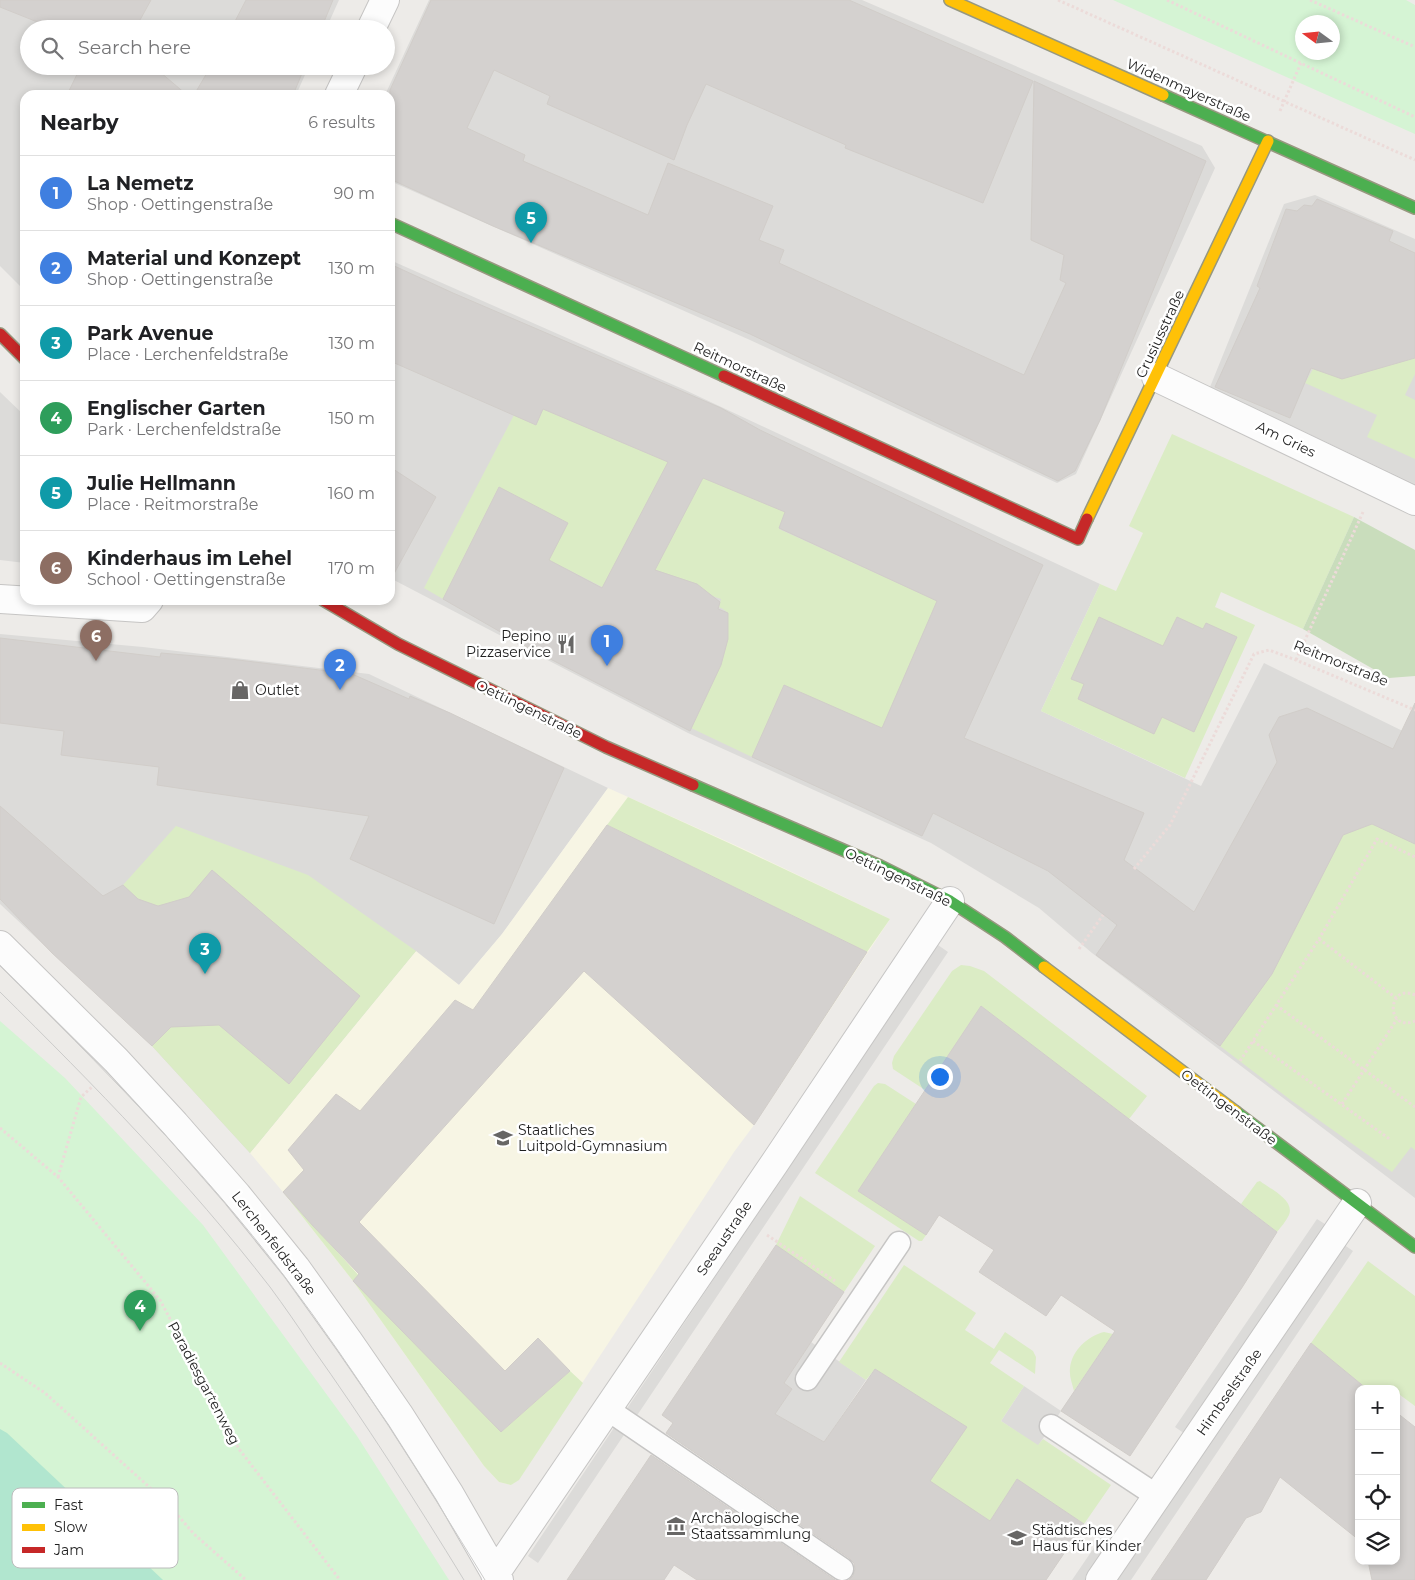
<!DOCTYPE html>
<html lang="en">
<head>
<meta charset="utf-8">
<style>
  body { margin:0; font-family:Montserrat,sans-serif; background:#f6f6f6; color:#202124 }
  .controls { position:absolute; right:15px; bottom:15px; display:grid; overflow:hidden; border-radius:10px; box-shadow:0 2px 8px #0003 }
  .controls button { width:45px; height:45px; display:grid; place-items:center; padding:0; border:0; border-bottom:1px solid #e0e0e0; background:#fff; color:#202124; font:25px sans-serif }
  .compass { position:absolute; left:1295px; top:15px; width:45px; height:45px; border-radius:50%; background:#fff; box-shadow:0 2px 8px #0003; rotate:285deg }
  .you { position:absolute; left:939px; top:1076px; width:18px; height:18px; margin:-12px; border:4px solid #fff; border-radius:50%; background:#1a73e8; box-shadow:0 0 0 8px #1a73e833 }
  .badge { display:grid; place-items:center; width:32px; height:32px; border-radius:50%; background:#676665; color:#fff; font-size:16px; font-weight:700 }
  .pin { position:absolute; translate:-50% -41px; filter:drop-shadow(0 1px 2px #0008) }
  .pin::after { content:''; position:absolute; top:26px; width:18px; height:15px; background:inherit; clip-path:polygon(0 0,100% 0,50% 100%) }
  .list { margin:0; padding:0; list-style:none }
  h2 { display:flex; justify-content:space-between; align-items:center; height:65px; margin:0; padding:0 20px; font-size:21px }
  h2 small { font-size:16px; font-weight:400; color:#757577 }
  .list li { display:grid; grid-template-columns:32px 1fr auto; gap:15px; align-items:center; box-sizing:border-box; height:75px; padding:0 20px; border-top:1px solid #e0e0e0 }
  .list b { display:block; font-size:19px; white-space:nowrap }
  .list p { margin:0; font-size:16px; white-space:nowrap; color:#757577 }
  .list em { font-size:16px; font-style:normal; color:#757577 }
  .icon { flex:none; width:28px; height:28px; fill:none; stroke:currentColor; stroke-width:2; stroke-linecap:round; stroke-linejoin:round }
  .map { position:relative; flex:none; width:1415px; height:1580px; overflow:hidden }
  .search { position:absolute; background:#fff; box-shadow:0 2px 8px #0003; left:20px; top:20px; width:375px; height:55px; display:flex; align-items:center; gap:12px; box-sizing:border-box; padding:0 18px; border-radius:28px; color:#757577; font-size:19px }
  .panel { position:absolute; background:#fff; box-shadow:0 2px 8px #0003; left:20px; top:90px; width:375px; height:515px; border-radius:15px }
  .map>svg:first-child { display:block }
</style>
</head>
<body>
<div class="map">
<svg width="1415" height="1580" viewBox="0 0 1415 1580">
  <rect width="100%" height="100%" fill="#edebe8"/>
  <path fill="#dcdbd9" d="M 0,0 L 339,0 L 326,29 L 29,29 L 29,66 L 309,66 L 296,95 L 25,95 L 25,291 L 0,266 Z
    M 429,0 L 862,0 L 1202,146 L 1215,168 L 1076,474 L 1057,483 L 750,340 L 390,181 L 390,95 L 385,95 Z
    M 1315,195 L 1415,239 L 1415,484 L 1210,387 L 1284,204 Z
    M 390,260 L 685,390 L 1100,584 L 1041,711 L 1201,786 L 1264,663 L 1415,737 L 1415,1198 L 1092,953 L 1039,908 L 931,843 L 688,733 L 390,578 Z
    M 0,392 L 25,416 L 25,563 L 0,560 Z
    M 0,634 L 143,647 L 369,674 L 608,788 L 502,934 L 459,985 L 415,952 L 250,1153 L 152,1046 L 0,904 Z
    M 938,945 L 948,952 L 538,1563 L 528,1556 Z
    M 1317,1219 L 1328,1226 L 1185,1434 L 1175,1427 Z
    M 1343,1244 L 1353,1251 L 1131,1580 L 1117,1580 Z
    M 811,1342 L 866,1380 L 824,1442 L 775,1414 L 792,1389 L 784,1383 Z
    M 1024,1386 L 1061,1411 L 1038,1446 L 1001,1421 Z
    M 1102,1536 L 1114,1543 L 1089,1580 L 1072,1580 Z"/>
  <path fill="#f7f5e4" d="M 608,788 L 744,849 L 890,919 L 754,1125 L 734,1152 L 519,1479 L 511,1485 L 499,1482 L 484,1466 L 353,1281 L 283,1192 L 250,1153 L 416,951 L 459,985 L 502,934 Z"/>
  <path fill="#dbecc5" d="M 1415,333 L 1415,374 L 1405,395 L 1415,400 L 1415,459 L 1367,437 L 1377,415 L 1305,383 L 1313,369 Z
    M 543,409 L 785,512 L 779,529 L 937,601 L 882,728 L 784,686 L 752,757 L 691,728 L 721,665 L 727,643 L 723,632 L 728,618 L 728,613 L 723,609 L 719,607 L 721,599 L 712,596 L 641,607 L 565,568 L 558,583 L 499,487 L 443,599 L 424,588 L 514,415 L 536,425 Z
    M 1172,434 L 1354,517 L 1303,629 L 1221,592 L 1215,607 L 1255,625 L 1185,778 L 1041,711 L 1100,584 L 1116,591 L 1143,533 L 1129,526 Z
    M 628,797 L 731,844 L 890,919 L 867,952 L 607,825 Z
    M 1372,824 L 1415,844 L 1415,1150 L 1411,1147 L 1392,1172 L 1292,1101 L 1220,1046 L 1272,974 L 1343,835 Z
    M 176,826 L 308,875 L 416,951 L 250,1153 L 152,1046 L 171,1027 L 219,1025 L 289,1084 L 360,996 L 212,870 L 189,897 L 158,906 L 138,899 L 123,885 Z
    M 961,965 L 970,966 L 984,971 L 1147,1096 L 1129,1119 L 981,1006 L 925,1090 L 893,1069 L 892,1063 L 894,1056 L 952,971 Z
    M 878,1083 L 885,1084 L 916,1104 L 858,1191 L 926,1235 L 922,1241 L 919,1241 L 815,1173 L 874,1086 Z
    M 1260,1181 C 1270,1189 1295,1200 1289,1215 C 1286,1221 1281,1227 1277,1232 L 1241,1204 L 1257,1182 Z
    M 283,1192 L 501,1432 L 570,1371 L 583,1383 L 519,1480 L 511,1485 L 499,1482 L 484,1466 L 353,1281 Z
    M 800,1196 L 875,1246 L 844,1292 L 776,1245 Z
    M 1368,1261 L 1415,1296 L 1415,1406 L 1396,1392 L 1396,1389 L 1367,1389 L 1311,1343 Z
    M 904,1265 L 976,1313 L 965,1330 L 994,1349 L 1005,1332 L 1033,1351 L 1036,1357 L 1035,1374 L 999,1350 L 990,1363 L 1024,1386 L 1001,1421 L 1038,1445 L 1043,1439 L 1111,1485 L 1084,1524 L 1017,1479 L 990,1521 L 977,1512 L 893,1535 L 966,1427 L 875,1369 L 866,1380 L 839,1362 Z
    M 1104,1332 L 1113,1334 L 1074,1391 C 1072,1383 1069,1376 1070,1368 C 1072,1350 1088,1336 1104,1332 Z"/>
  <path fill="#c9ddbc" d="M 1354,517 L 1415,550 L 1415,676 L 1389,678 L 1303,629 Z"/>
  <path fill="#d5f4d4" fill-rule="evenodd" d="M 1113,0 L 1406,0 L 1415,5 L 1415,134 ZM 1302,22 L 1332,22 L 1332,52 L 1302,52 Z
    M 0,1021 L 65,1078 L 203,1225 L 357,1436 L 449,1580 L 0,1580 Z"/>
  <path fill="#b1e6cf" d="M 0,1429 L 7,1433 L 163,1580 L 0,1580 Z"/>
  <path fill="#d4d1cf" stroke="#d1cdc9" d="M 0,0 L 151,0 L 135,29 L 55,29 L 0,7 Z
    M 246,0 L 333,0 L 321,29 L 231,29 Z
    M 431,0 L 849,0 L 1033,81 L 983,203 L 845,148 L 846,145 L 706,84 L 687,125 L 674,160 L 547,104 L 550,96 L 494,70 L 467,128 L 525,155 L 523,161 L 648,215 L 668,163 L 773,206 L 759,240 L 784,250 L 779,263 L 1024,375 L 1066,283 L 1060,280 L 1064,255 L 1031,240 L 1034,81 L 1206,161 L 1100,420 L 1075,471 L 1058,481 L 750,334 L 493,226 L 390,179 L 390,90 Z
    M 81,66 L 153,66 L 187,95 L 67,95 Z
    M 211,66 L 305,66 L 293,95 L 194,95 Z
    M 1317,199 L 1393,231 L 1389,241 L 1415,253 L 1415,358 L 1342,379 L 1311,368 L 1290,418 L 1215,387 L 1260,288 L 1257,286 L 1286,209 L 1297,211 L 1304,205 L 1312,206 Z
    M 390,264 L 453,293 L 721,408 L 760,430 L 1043,565 L 964,738 L 1144,813 L 1124,860 L 1194,912 L 1277,762 L 1269,735 L 1279,717 L 1307,708 L 1393,749 L 1415,703 L 1415,844 L 1372,824 L 1343,835 L 1272,974 L 1220,1046 L 1096,955 L 1117,925 L 1048,871 L 933,813 L 922,836 L 866,809 L 752,757 L 784,685 L 882,728 L 937,601 L 779,528 L 785,512 L 703,478 L 655,570 L 697,584 L 720,602 L 718,609 L 728,613 L 728,639 L 721,665 L 690,731 L 525,646 L 443,599 L 499,487 L 568,523 L 549,560 L 602,588 L 668,462 L 543,409 L 536,425 L 390,361 Z
    M 390,467 L 436,497 L 390,581 Z
    M 1099,617 L 1163,646 L 1177,617 L 1203,629 L 1206,623 L 1237,637 L 1194,732 L 1162,717 L 1154,734 L 1078,699 L 1084,684 L 1071,679 Z
    M 0,638 L 160,657 L 161,653 L 230,659 L 352,674 L 409,699 L 410,696 L 450,713 L 564,768 L 494,924 L 350,859 L 369,816 L 157,785 L 159,767 L 61,755 L 64,731 L 0,723 Z
    M 0,806 L 103,896 L 123,885 L 138,899 L 158,906 L 189,897 L 212,870 L 360,996 L 289,1084 L 219,1025 L 171,1027 L 152,1046 L 52,953 L 0,899 Z
    M 607,825 L 867,952 L 754,1125 L 584,971 L 359,1222 L 505,1371 L 538,1338 L 570,1371 L 501,1432 L 353,1281 L 359,1274 L 313,1226 L 283,1192 L 304,1170 L 288,1150 L 336,1094 L 360,1111 L 455,1000 L 473,1010 Z
    M 981,1006 L 1277,1232 L 1243,1286 L 1130,1456 L 1061,1411 L 1115,1331 L 1061,1295 L 1046,1316 L 979,1272 L 994,1250 L 939,1215 L 926,1235 L 858,1191 Z
    M 776,1245 L 844,1292 L 784,1383 L 792,1389 L 775,1414 L 824,1442 L 875,1369 L 967,1427 L 930,1481 L 990,1521 L 1017,1479 L 1084,1524 L 1046,1580 L 849,1580 L 853,1576 L 855,1569 L 854,1563 L 849,1558 L 666,1433 L 673,1423 L 662,1415 Z
    M 1311,1343 L 1367,1389 L 1359,1389 L 1359,1540 L 1280,1477 L 1261,1512 L 1246,1518 L 1206,1580 L 1151,1580 Z
    M 1396,1412 L 1415,1427 L 1415,1580 L 1372,1580 L 1368,1561 L 1396,1561 Z
    M 651,1455 L 835,1580 L 697,1580 L 674,1565 L 664,1580 L 567,1580 Z"/>
  <g fill="none" stroke-linecap="round" stroke-linejoin="round">
    <g stroke="#c6c5c4" stroke-width="25">
      <path id="lane" d="M 807,1379 L 899,1243
        M 607,1409 L 842,1569
        M 1051,1426 L 1157,1496"/>
    </g>
    <g stroke="#c6c5c4" stroke-width="30">
      <path id="street" d="M 371,29 L 385,0
        M 339,95 L 353,66
        M 1156,377 L 1415,501
        M 0,599 L 142,608 L 149,600
        M 0,945 L 116,1060 L 175,1124 L 237,1195 L 296,1268 L 349,1342 L 400,1416 L 449,1493 L 499,1580
        M 495,1574 L 774,1164 L 950,901
        M 1100,1580 L 1357,1203"/>
    </g>
    <g stroke="#97987f" stroke-width="14">
      <path id="fast" d="M 1163,95 L 1415,208
        M 390,223 L 724,376
        M 693,785 L 880,866 L 950,901 L 1005,937 L 1044,967
        M 1236,1112 L 1415,1247"/>
    </g>
    <g stroke="#97987f" stroke-width="14">
      <path id="slow" d="M 950,0 L 1163,95
        M 1087,519 L 1268,141
        M 1044,967 L 1236,1112"/>
    </g>
    <g stroke="#97987f" stroke-width="14">
      <path id="jam" d="M 0,334 L 25,359
        M 724,376 L 1078,539 L 1087,519
        M 323,600 L 398,644 L 606,747 L 693,785"/>
    </g>
    <path stroke="#ecdbd9" stroke-width="3" stroke-dasharray="2.5 2.5" stroke-linecap="butt" d="M 1058,0 L 1415,160
      M 1167,0 L 1415,117
      M 1310,0 L 1415,47
      M 1280,111 L 1301,63
      M 1296,660 L 1363,512
      M 1134,869 L 1170,825 L 1254,654 L 1269,650 L 1296,660 L 1415,710
      M 1319,939 L 1396,998
      M 1079,949 L 1103,915
      M 1415,995 C 1387,982 1385,1033 1415,1021
      M 1276,1005 L 1415,1107
      M 1253,1041 L 1391,1140
      M 1240,1061 L 1319,939 L 1377,839 L 1415,857
      M 1342,1104 L 1397,1019
      M 0,1128 L 58,1177 L 160,1300 L 239,1449 L 340,1580
      M 58,1177 L 81,1097 L 93,1086
      M 767,1235 L 835,1281
      M 0,1363 L 45,1393 L 168,1504 L 194,1534 L 246,1580"/>
    <use href="#lane" stroke="#fcfcfc" stroke-width="22"/>
    <use href="#street" stroke="#fcfcfc" stroke-width="28"/>
    <use href="#fast" stroke="#4caf50" stroke-width="11"/>
    <use href="#slow" stroke="#ffc107" stroke-width="11"/>
    <use href="#jam" stroke="#c62828" stroke-width="11"/>
    <path stroke="#cbcbca" stroke-width="1" d="M 0,966 C 100,1065 200,1165 285,1277 C 358,1374 422,1477 485,1580
      M 0,992 C 95,1086 188,1181 270,1287 C 284,1306 298,1326 311,1346 C 365,1422 415,1500 464,1580"/>
  </g>
  <defs>
    <g id="restaurant-bare" transform="scale(1.5)"><path d="M-5-6h1v4h1v-4h1v4h1v-4h1v5L-1.5 .5V6h-2V.5L-5-1ZM5-6V6H3V1.5H1.5Q1.5-4 5-6Z" fill="#676665" stroke="#fff" stroke-width="2.5" paint-order="stroke"/></g>
    <g id="shop-bare" transform="scale(1.5)"><path d="M-5-2.5h2.3a2.7 3.5 0 0 1 5.4 0H5L5.5 6h-11ZM-1.5-2.5h3a1.5 2.3 0 0 0-3 0Z" fill="#676665" stroke="#fff" stroke-width="2.5" paint-order="stroke"/></g>
    <g id="school-bare" transform="scale(1.5)"><path d="M0-5L7-2L0 1L-7-2ZM-4 1L0 2.5L4 1V4Q0 6-4 4Z" fill="#676665" stroke="#fff" stroke-width="2.5" paint-order="stroke"/></g>
    <g id="museum-bare" transform="scale(1.5)"><path d="M0-6L6-3V-2H-6V-3ZM-5-1h2V3h-2ZM-1-1h2V3h-2ZM3-1h2V3H3ZM-6 4H6V6H-6Z" fill="#676665" stroke="#fff" stroke-width="2.5" paint-order="stroke"/></g>
  </defs>
  <g fill-rule="evenodd">
    <use href="#restaurant-bare" x="566" y="644"/>
    <use href="#shop-bare" x="240" y="690"/>
    <use href="#school-bare" x="503" y="1138"/>
    <use href="#museum-bare" x="676" y="1526"/>
    <use href="#school-bare" x="1017" y="1538"/>
  </g>
  <g text-anchor="middle" dominant-baseline="central" stroke-width="5" stroke-linejoin="round" paint-order="stroke">
    <g font-size="14" fill="#1f1f1f" stroke="#fff">
      <text transform="translate(1189 90) rotate(24)">Widenmayerstraße</text>
      <text transform="translate(1160 334) rotate(-65)">Crusiusstraße</text>
      <text transform="translate(740 367) rotate(25)">Reitmorstraße</text>
      <text transform="translate(1286 439) rotate(26)">Am Gries</text>
      <text transform="translate(1341 663) rotate(22)">Reitmorstraße</text>
      <text transform="translate(529 709) rotate(26)">Oettingenstraße</text>
      <text transform="translate(898 877) rotate(26)">Oettingenstraße</text>
      <text transform="translate(1229 1107) rotate(37)">Oettingenstraße</text>
      <text transform="translate(724 1238) rotate(-56)">Seeaustraße</text>
      <text transform="translate(274 1243) rotate(52)">Lerchenfeldstraße</text>
      <text transform="translate(204 1383) rotate(62)">Paradiesgartenweg</text>
      <text transform="translate(1229 1392) rotate(-55)">Himbselstraße</text>
    </g>
    <g font-size="14" fill="#1f1f1f" stroke="#fff" text-anchor="start">
      <text x="551" y="636" text-anchor="end">Pepino<tspan x="551" dy="16">Pizzaservice</tspan></text>
      <text x="255" y="690">Outlet</text>
      <text x="518" y="1130">Staatliches<tspan x="518" dy="16">Luitpold-Gymnasium</tspan></text>
      <text x="691" y="1518">Archäologische<tspan x="691" dy="16">Staatssammlung</tspan></text>
      <text x="1032" y="1530">Städtisches<tspan x="1032" dy="16">Haus für Kinder</tspan></text>
    </g>
  </g>
  <rect x="12" y="1488" width="166" height="80" rx="8" fill="#fff" stroke="#bcbcbc" stroke-width="1"/>
  <rect x="22" y="1502" width="23" height="6" fill="#4caf50"/>
  <rect x="22" y="1524" width="23" height="7" fill="#ffc107"/>
  <rect x="22" y="1547" width="23" height="6" fill="#c62828"/>
  <g font-size="14" fill="#1f1f1f">
    <text x="54" y="1510">Fast</text>
    <text x="54" y="1532">Slow</text>
    <text x="54" y="1555">Jam</text>
  </g>
</svg>
<div class="controls">
<button>+</button>
<button>−</button>
<button><svg class="icon" aria-label="locate" viewBox="0 0 24 24"><circle cx="12" cy="12" r="6"/><path d="M12 2v4M12 18v4M2 12h4M18 12h4"/></svg></button>
<button><svg class="icon" aria-label="layers" viewBox="0 0 24 24"><path d="M12 4l9 5-9 5-9-5zM3 14l9 5 9-5"/></svg></button>
</div>
<svg class="compass" viewBox="-18 -18 36 36"><path d="M0-13l5 13h-10z" fill="#e53935"/><path d="M0 13l5-13h-10z" fill="#757577"/></svg>
<div class="you"></div>
<div class="pin badge" style="left:607px;top:666px;background:#3f7fe0">1</div>
<div class="pin badge" style="left:340px;top:690px;background:#3f7fe0">2</div>
<div class="pin badge" style="left:205px;top:974px;background:#0f9aa8">3</div>
<div class="pin badge" style="left:140px;top:1331px;background:#2e9e5b">4</div>
<div class="pin badge" style="left:531px;top:243px;background:#0f9aa8">5</div>
<div class="pin badge" style="left:96px;top:661px;background:#8d6e63">6</div>
<div class="search"><svg class="icon" aria-label="search" viewBox="0 0 24 24"><circle cx="10" cy="10" r="6"/><path d="M15 15l6 6"/></svg>Search here</div>
<section class="panel">
<h2>Nearby<small>6 results</small></h2>
<ul class="list">
<li><span class="badge" style="background:#3f7fe0">1</span><div><b>La Nemetz</b><p>Shop · Oettingenstraße</p></div><em>90 m</em></li>
<li><span class="badge" style="background:#3f7fe0">2</span><div><b>Material und Konzept</b><p>Shop · Oettingenstraße</p></div><em>130 m</em></li>
<li><span class="badge" style="background:#0f9aa8">3</span><div><b>Park Avenue</b><p>Place · Lerchenfeldstraße</p></div><em>130 m</em></li>
<li><span class="badge" style="background:#2e9e5b">4</span><div><b>Englischer Garten</b><p>Park · Lerchenfeldstraße</p></div><em>150 m</em></li>
<li><span class="badge" style="background:#0f9aa8">5</span><div><b>Julie Hellmann</b><p>Place · Reitmorstraße</p></div><em>160 m</em></li>
<li><span class="badge" style="background:#8d6e63">6</span><div><b>Kinderhaus im Lehel</b><p>School · Oettingenstraße</p></div><em>170 m</em></li>
</ul>
</section>
</div>
</body>
</html>
